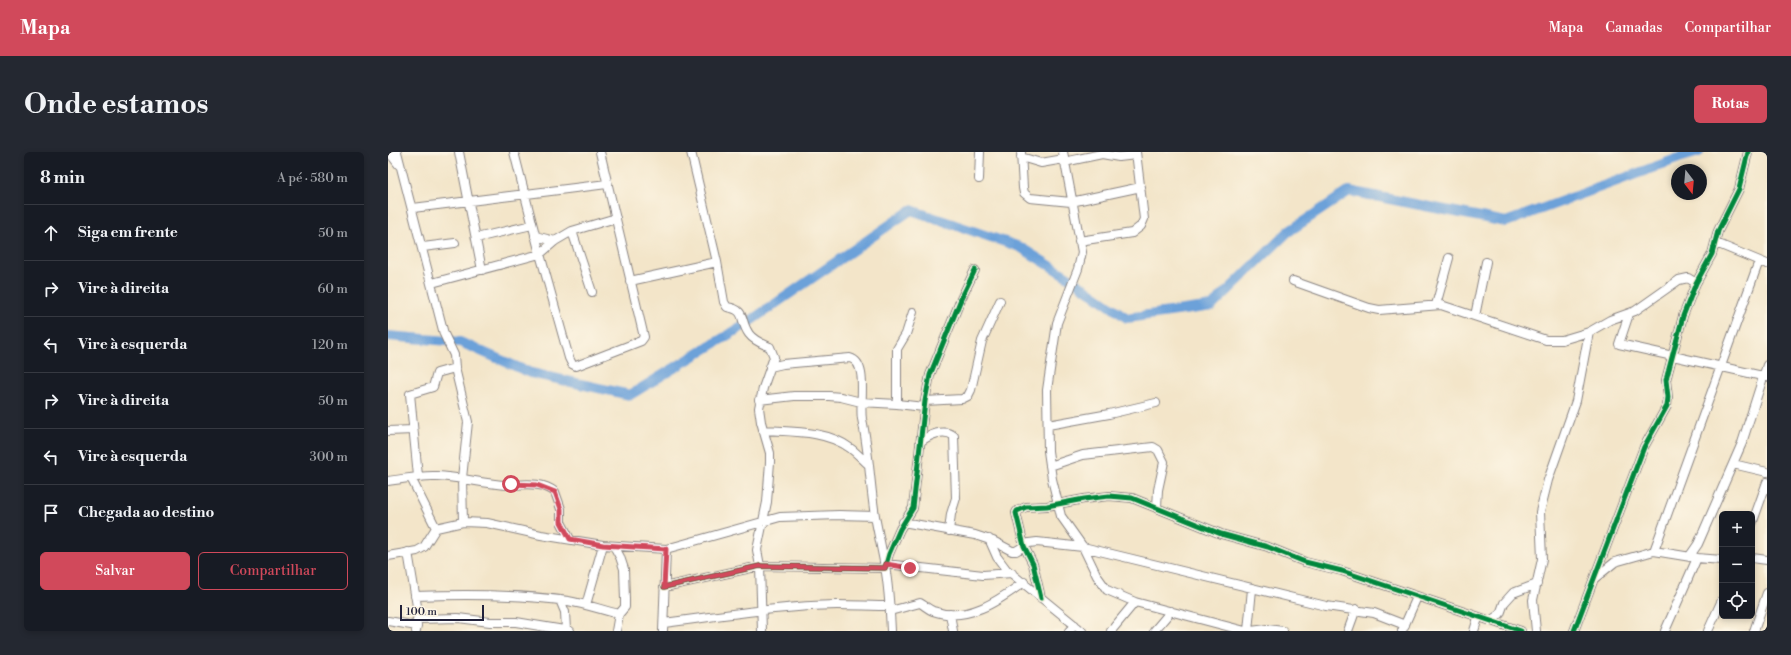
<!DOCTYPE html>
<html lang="pt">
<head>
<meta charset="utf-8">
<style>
  body { margin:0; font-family:"Libre Bodoni",serif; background:#242831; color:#f1f3f6 }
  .controls { position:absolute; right:12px; bottom:12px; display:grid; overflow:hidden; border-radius:6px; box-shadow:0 2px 6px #0003 }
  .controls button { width:36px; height:36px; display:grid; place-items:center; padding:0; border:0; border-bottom:1px solid #363941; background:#171b24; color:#f1f3f6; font:20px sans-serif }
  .compass { position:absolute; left:1283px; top:12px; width:36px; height:36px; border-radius:50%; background:#171b24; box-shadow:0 2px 6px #0003; rotate:164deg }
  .scale { position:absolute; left:12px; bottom:10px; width:84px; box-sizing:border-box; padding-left:4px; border:2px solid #22223b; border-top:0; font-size:11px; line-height:14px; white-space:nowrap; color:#22223b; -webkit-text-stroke:3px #fcf5e5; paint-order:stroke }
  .stop { position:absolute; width:12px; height:12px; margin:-9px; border:3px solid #d1495b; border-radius:50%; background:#fff }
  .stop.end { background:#d1495b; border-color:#fff; box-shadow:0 1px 4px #0008 }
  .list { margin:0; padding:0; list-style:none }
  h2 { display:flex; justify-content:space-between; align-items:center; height:52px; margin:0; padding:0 16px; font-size:17px }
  h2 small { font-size:13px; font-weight:400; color:#9ea1a6 }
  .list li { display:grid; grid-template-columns:26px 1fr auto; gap:12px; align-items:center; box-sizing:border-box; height:56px; padding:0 16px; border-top:1px solid #363941 }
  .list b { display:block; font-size:15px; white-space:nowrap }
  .list em { font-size:13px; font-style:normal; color:#9ea1a6 }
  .actions { display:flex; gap:8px; padding:12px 16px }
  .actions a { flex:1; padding:9px 0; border:1px solid #d1495b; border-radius:6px; text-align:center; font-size:14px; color:#d1495b }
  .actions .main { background:#d1495b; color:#fff }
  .icon { flex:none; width:22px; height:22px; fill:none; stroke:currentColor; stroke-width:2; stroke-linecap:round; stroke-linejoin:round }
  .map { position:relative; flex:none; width:1379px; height:479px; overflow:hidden; border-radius:6px }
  header { display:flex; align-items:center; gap:24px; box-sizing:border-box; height:56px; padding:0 20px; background:#d1495b; color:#fff }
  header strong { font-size:19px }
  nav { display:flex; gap:22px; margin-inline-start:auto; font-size:14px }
  .intro { display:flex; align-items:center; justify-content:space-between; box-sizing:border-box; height:96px; padding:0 24px }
  h1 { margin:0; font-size:28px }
  .button { padding:10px 18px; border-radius:6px; background:#d1495b; color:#fff; font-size:14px; font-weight:700 }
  main { display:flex; gap:24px; padding:0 24px }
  aside { flex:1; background:#171b24; border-radius:6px; box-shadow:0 2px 6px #0003 }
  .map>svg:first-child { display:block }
</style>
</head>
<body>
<header>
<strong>Mapa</strong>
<nav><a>Mapa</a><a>Camadas</a><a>Compartilhar</a></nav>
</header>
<div class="intro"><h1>Onde estamos</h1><a class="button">Rotas</a></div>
<main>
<aside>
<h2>8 min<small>A pé · 580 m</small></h2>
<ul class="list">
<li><svg class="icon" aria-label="ahead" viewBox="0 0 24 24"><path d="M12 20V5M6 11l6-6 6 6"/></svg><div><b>Siga em frente</b></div><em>50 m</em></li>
<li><svg class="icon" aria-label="right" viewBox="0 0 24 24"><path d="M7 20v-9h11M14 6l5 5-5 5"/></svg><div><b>Vire à direita</b></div><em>60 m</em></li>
<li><svg class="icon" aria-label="left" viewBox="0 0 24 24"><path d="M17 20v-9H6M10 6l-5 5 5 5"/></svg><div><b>Vire à esquerda</b></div><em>120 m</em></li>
<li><svg class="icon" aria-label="right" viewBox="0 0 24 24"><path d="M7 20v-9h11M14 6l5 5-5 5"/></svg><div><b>Vire à direita</b></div><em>50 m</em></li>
<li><svg class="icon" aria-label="left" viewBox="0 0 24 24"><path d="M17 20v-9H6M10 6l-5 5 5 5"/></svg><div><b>Vire à esquerda</b></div><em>300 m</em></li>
<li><svg class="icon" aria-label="arrive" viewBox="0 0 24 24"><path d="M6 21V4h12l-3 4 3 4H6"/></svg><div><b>Chegada ao destino</b></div></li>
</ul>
<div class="actions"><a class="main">Salvar</a><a>Compartilhar</a></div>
</aside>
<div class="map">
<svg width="1379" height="479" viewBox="0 0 1379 479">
  <rect width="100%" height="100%" fill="#fcf5e5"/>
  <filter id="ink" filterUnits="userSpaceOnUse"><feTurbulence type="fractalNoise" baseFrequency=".025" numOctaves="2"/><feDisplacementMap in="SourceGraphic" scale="8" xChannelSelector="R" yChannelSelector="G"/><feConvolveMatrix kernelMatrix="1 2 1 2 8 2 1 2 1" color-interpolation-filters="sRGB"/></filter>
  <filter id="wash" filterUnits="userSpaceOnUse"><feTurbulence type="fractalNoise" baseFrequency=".012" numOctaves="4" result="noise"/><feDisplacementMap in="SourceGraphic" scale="16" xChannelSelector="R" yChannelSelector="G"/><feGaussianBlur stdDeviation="0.9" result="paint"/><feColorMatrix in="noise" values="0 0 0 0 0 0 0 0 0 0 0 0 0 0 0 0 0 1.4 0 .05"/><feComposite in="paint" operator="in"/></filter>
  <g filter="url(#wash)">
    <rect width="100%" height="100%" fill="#f3e5c9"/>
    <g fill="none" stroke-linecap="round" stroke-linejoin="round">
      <path stroke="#6ca1d9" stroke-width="10" d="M 0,184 L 72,190 L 143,221 L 242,243 L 355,174 L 523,58 L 632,95 L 685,128 L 739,166 L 824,154 L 900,80 L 961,39 L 1118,70 L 1291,6 L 1311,0"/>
    </g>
  </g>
  <g filter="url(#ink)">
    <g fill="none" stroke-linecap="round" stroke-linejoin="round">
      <g stroke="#8a8482" stroke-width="10">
        <path id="minor" d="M 1,0 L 11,13
          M 9,0 L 56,182 L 66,203 L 67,216 L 80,270 L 74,326 L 75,370
          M 71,0 L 94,118
          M 126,0 L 152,102 L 181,206 L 184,212 L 188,214 L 253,189 L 256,185 L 212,0
          M 303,0 L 329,110 L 336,150 L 339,155 C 359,158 351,168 361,182 C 366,189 375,192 382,195 L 386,205 L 375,236 L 371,256 L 373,270 L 382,301 L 382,310 L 379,350 L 369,398 L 372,414 L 374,479
          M 633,0 L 635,36 L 636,41 L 642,46 L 683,50 L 753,35
          M 675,0 L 694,100 L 690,117 L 669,171 L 659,238 L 660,299 L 664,327 L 673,364 L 695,395 L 709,424 L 719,438 L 747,450 L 857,479
          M 633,5 L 653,11 L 676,7
          M 676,10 L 714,2 L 731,5 L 748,3
          M 591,27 L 592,0
          M 25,56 L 219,32
          M 184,79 L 204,140
          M 147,84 L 167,89
          M 88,86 L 144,73
          M 691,89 L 744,81 L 753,74 L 756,67 L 748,0
          M 1328,91 L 1379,112
          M 35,95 L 67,91
          M 242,129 L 329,110
          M 905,129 L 981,156 L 991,158 L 1053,153 L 1158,188 L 1174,188 L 1201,180 L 1222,168 L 1247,159 L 1291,128 L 1300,126 L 1308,131
          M 44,131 L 152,102 L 167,89 L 184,79 L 228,66
          M 1048,153 L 1061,106
          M 1241,162 L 1231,192 L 1379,225
          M 1087,164 L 1098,110
          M 382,215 L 395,212 L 462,206 C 481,211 471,251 474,267 C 481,299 482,332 487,364 C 490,381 494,398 497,415 C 501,436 502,458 503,479
          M 371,248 L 406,244 L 441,244 L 453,245 L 473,250 L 509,252 L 536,255
          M 537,249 L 574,247 L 580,244 L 583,238 L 594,189 L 612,149
          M 509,252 L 509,197 L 518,182 L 525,160
          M 660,273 L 721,262 L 768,251
          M 375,278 C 404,280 438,278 462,296 C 469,301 475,308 481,313
          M 0,279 L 25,278
          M 532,290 C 541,283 556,276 566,284 L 568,346 L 563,362 L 561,379
          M 1345,312 L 1379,320
          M 662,314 L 695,303 L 765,295 L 770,298 L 776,310 L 770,338 L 769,355
          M 30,324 L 22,242 L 45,235 L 49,221 L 67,216
          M 23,326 L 48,376
          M 0,329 C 17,327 32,323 49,324 C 73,325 96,332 119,333 C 135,333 153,329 167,340 L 173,357 L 173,370 L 182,387
          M 515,370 L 587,383 L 605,389 L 624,399 L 628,399 L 641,391 L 649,390 L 695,395 L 938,454 L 986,461 L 1017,473
          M 1364,372 L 1379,330
          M 601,387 L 609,405 L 618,417 L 694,479
          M 226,394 L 232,405 L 236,417 L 237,448 L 237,455 L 231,462 L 228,479
          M 1266,399 L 1371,109
          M 20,400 L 30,460 L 28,479
          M 0,404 L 29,399 L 36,395 L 48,376 L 75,370 L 99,371 L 153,383 L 215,393 L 278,397 L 392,365 L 451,363 L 487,364
          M 1301,405 L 1310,392 L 1354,291 L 1379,213
          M 1364,406 L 1379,408
          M 498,412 L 595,423 L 624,421
          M 1207,426 L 1227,410 L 1266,399 L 1309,406 L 1334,408
          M 276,435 L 372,414 L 497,416 L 501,402 L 512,377 L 525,356 L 537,249 L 542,223 L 573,147 L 587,118
          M 27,444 C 78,442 129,442 180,449 C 198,452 214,458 231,462
          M 653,446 L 645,412 L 636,394 L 628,361 L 629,359 L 638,355 L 659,354 L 696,347 L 721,344 L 744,346 L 833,382 L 880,395 L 917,410 L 954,419 L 1133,479
          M 172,448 L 177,460 L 178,478
          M 198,453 L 215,393
          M 502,459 L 532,451 C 536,453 540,457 545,459 C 579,471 610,449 636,430
          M 562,462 L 565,479
          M 30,467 L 70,466 L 102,470 L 128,470 L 182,479
          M 0,469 L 29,474
          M 1102,469 L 1112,462 L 1116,451 L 1125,441 L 1149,432
          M 276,471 C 333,464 391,454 449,453 C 467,453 484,454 502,454
          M 275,479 L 278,397
          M 681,479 L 687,473
          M 723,479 L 747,450
          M 766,479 L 783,459
          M 860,479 L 864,437
          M 863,479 L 879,477 L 895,479
          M 960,479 L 968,457
          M 1014,479 L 1029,445
          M 1086,479 L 1090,466
          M 1148,479 L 1145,448 L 1154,407 L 1152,360 L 1160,328 L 1188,249 L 1201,180
          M 1186,479 L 1256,295 L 1279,254 L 1280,245 L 1278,228 L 1295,164 L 1308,131 L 1324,102 L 1330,79 L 1351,37 L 1360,0
          M 1277,479 L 1309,406
          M 1320,479 L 1334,448
          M 1366,479 L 1379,441"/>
      </g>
      <use href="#minor" stroke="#fff" stroke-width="8"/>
      <g stroke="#fcf5e5" stroke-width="8">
        <path id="cycleway" d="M 276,435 L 372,414 L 497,416 L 501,402 L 512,377 L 525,356 L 537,249 L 542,223 L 573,147 L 587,118
          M 653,446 L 645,412 L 636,394 L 628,361 L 629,359 L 638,355 L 659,354 L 696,347 L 721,344 L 744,346 L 833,382 L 880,395 L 917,410 L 954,419 L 1133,479
          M 1186,479 L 1256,295 L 1279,254 L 1280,245 L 1278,228 L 1295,164 L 1308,131 L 1324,102 L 1330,79 L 1351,37 L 1360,0"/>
      </g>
      <use href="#cycleway" stroke="#00873e" stroke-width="5"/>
    </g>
  </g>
  <g fill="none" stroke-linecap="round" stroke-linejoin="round" filter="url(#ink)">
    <path stroke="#d1495b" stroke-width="5" d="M 123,332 L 149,333 L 167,340 L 173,357 L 173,370 L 182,387 L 215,393 L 278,397 L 276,435 L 372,414 L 497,416 L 498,412 L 522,416"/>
  </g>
</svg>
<div class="controls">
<button>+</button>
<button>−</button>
<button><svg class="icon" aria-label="locate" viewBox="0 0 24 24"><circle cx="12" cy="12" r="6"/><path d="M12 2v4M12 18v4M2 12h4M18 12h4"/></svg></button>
</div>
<svg class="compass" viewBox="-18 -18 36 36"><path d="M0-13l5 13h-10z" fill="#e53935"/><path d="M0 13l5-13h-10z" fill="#9ea1a6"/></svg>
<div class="scale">100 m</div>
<div class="stop" style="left:123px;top:332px"></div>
<div class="stop end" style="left:522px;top:416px"></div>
</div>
</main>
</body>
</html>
